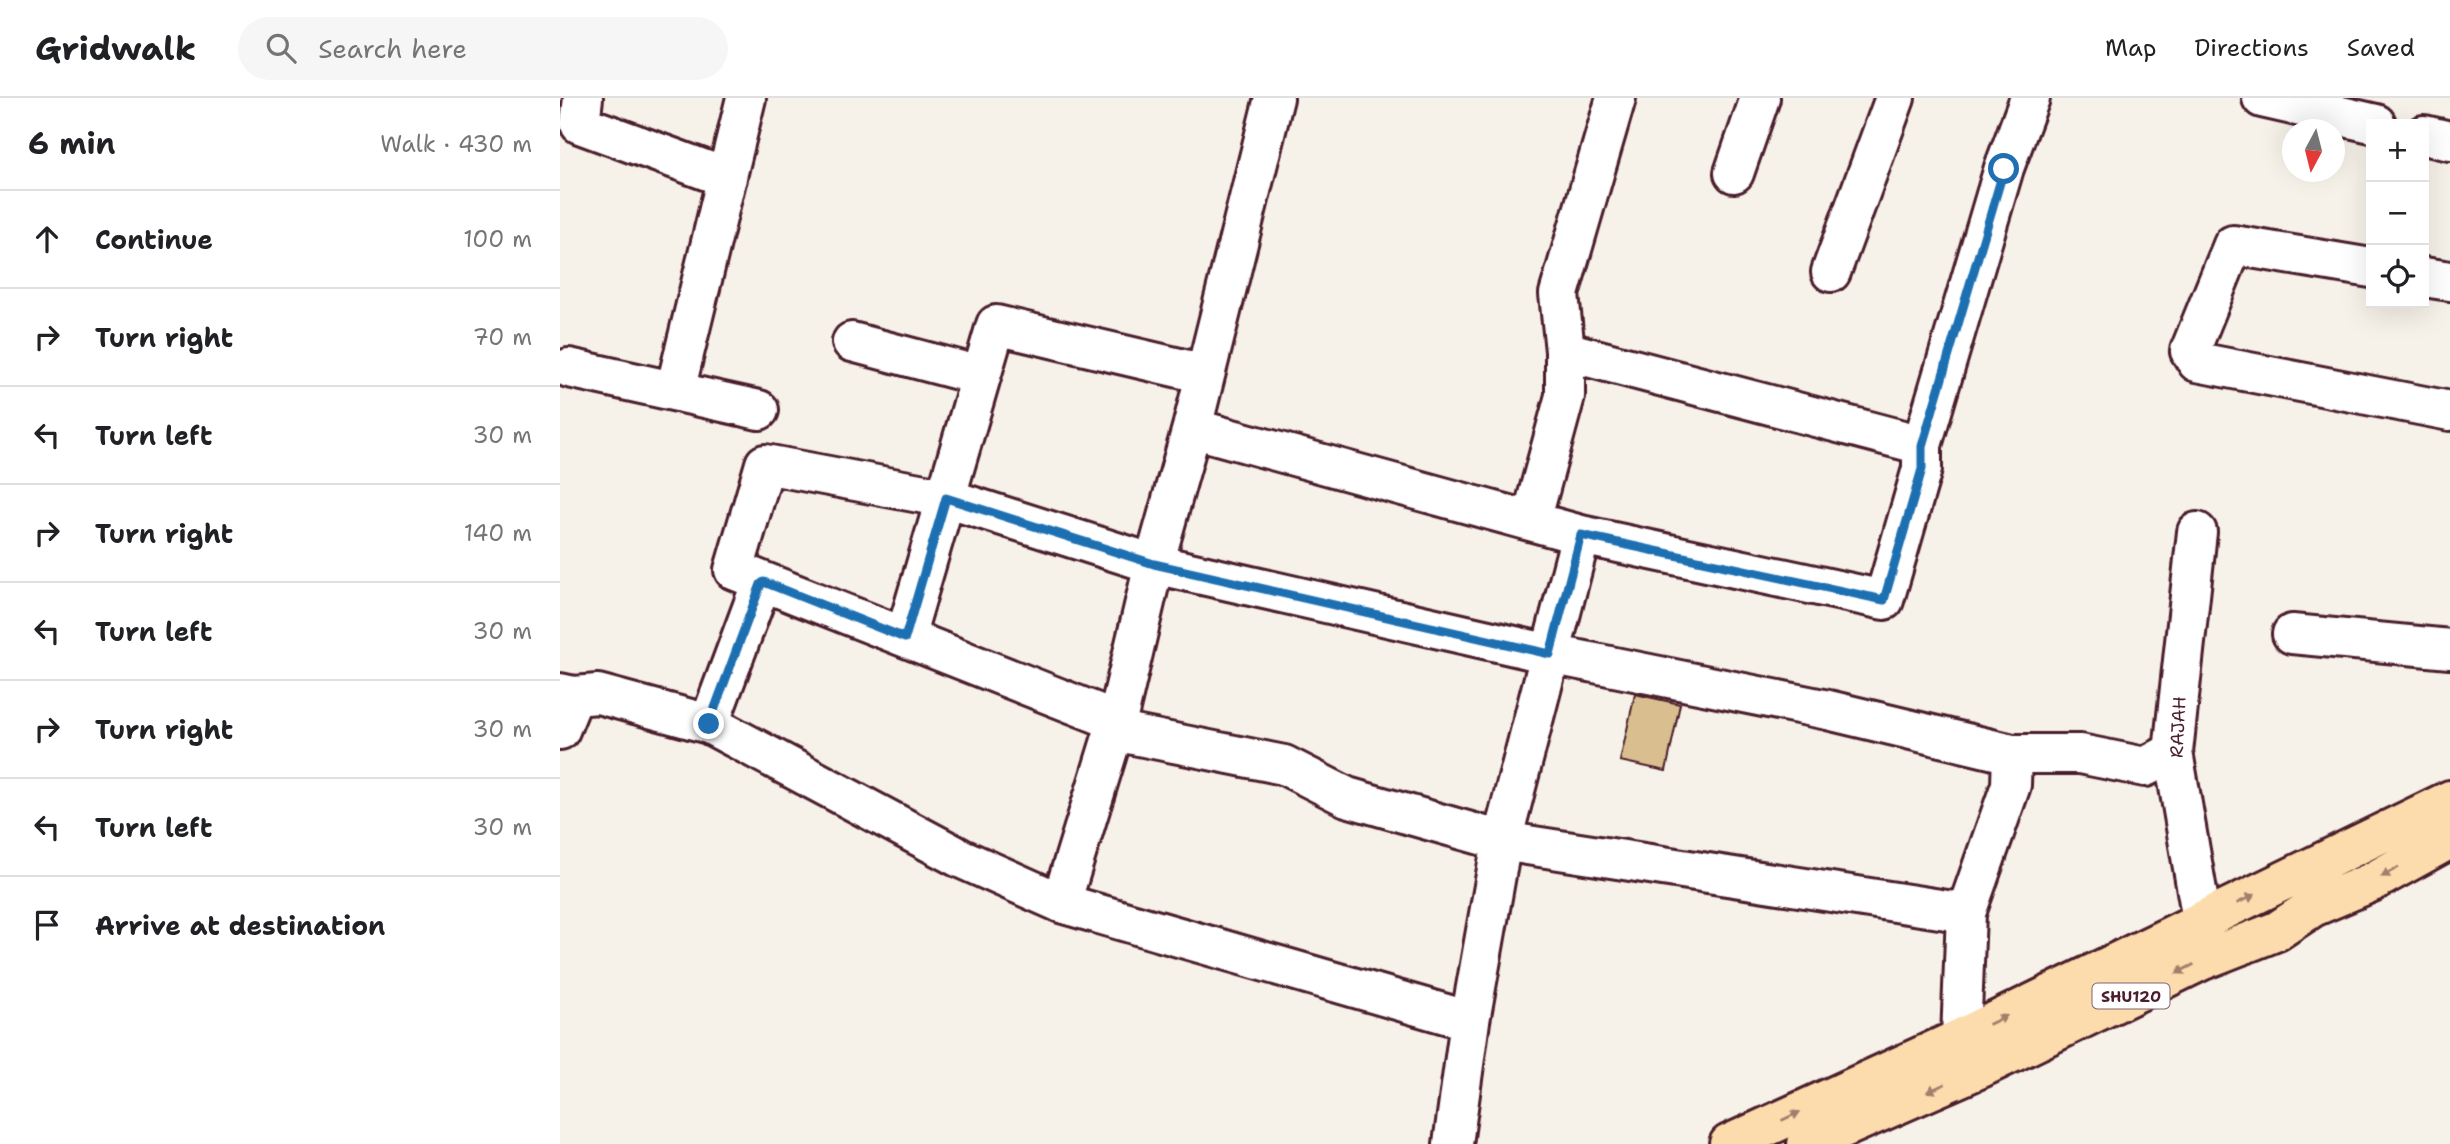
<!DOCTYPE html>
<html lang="en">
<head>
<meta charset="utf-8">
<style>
  body { margin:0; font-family:"Shantell Sans",sans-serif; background:#f6f6f6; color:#202124 }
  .controls { position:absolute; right:21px; top:21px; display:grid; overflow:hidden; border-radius:0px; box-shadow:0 7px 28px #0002 }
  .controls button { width:63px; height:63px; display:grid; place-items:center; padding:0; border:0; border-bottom:2px solid #e0e0e0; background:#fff; color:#202124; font:35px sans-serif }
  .compass { position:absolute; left:1722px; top:21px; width:63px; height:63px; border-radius:50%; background:#fff; box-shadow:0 7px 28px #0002; rotate:187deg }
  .stop { position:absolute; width:21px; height:21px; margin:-16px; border:5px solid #1f6fb2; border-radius:50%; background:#fff }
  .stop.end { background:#1f6fb2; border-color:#fff; box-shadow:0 2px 7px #0008 }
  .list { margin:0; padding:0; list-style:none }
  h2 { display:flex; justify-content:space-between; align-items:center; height:91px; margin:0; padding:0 28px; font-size:30px }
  h2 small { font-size:23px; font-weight:400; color:#757577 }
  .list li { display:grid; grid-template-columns:46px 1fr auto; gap:21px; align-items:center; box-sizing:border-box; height:98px; padding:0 28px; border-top:2px solid #e0e0e0 }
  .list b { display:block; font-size:26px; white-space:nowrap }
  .list em { font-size:23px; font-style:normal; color:#757577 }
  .icon { flex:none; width:38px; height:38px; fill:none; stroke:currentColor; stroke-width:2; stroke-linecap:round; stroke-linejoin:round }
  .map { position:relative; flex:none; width:1890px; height:1046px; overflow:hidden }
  header { display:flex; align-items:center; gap:42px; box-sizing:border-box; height:98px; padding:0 35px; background:#fff; border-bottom:2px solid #e0e0e0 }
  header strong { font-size:33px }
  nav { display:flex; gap:38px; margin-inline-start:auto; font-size:24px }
  .search { width:490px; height:63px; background:#f6f6f6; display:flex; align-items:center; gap:18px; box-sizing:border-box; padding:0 24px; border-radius:38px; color:#757577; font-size:26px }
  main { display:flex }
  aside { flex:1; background:#fff }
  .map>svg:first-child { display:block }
</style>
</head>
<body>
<header>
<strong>Gridwalk</strong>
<div class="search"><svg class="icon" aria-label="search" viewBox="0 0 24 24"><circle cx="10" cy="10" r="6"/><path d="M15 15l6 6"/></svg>Search here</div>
<nav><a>Map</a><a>Directions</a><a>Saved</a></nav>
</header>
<main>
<aside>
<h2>6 min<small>Walk · 430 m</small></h2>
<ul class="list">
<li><svg class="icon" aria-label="ahead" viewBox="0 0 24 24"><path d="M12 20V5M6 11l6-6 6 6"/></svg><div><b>Continue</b></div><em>100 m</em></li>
<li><svg class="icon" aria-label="right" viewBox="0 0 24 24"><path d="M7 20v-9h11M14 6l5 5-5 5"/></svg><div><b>Turn right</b></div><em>70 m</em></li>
<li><svg class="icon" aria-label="left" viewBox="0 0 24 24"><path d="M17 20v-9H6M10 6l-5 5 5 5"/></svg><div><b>Turn left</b></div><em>30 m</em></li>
<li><svg class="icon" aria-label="right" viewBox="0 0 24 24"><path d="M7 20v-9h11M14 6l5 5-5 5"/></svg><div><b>Turn right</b></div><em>140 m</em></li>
<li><svg class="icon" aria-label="left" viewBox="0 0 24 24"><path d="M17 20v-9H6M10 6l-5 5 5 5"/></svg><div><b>Turn left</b></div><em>30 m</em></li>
<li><svg class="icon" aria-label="right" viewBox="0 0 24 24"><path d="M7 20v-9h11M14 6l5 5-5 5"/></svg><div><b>Turn right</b></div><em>30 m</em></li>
<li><svg class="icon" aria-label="left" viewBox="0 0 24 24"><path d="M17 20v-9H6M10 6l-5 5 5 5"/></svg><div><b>Turn left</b></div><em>30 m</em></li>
<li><svg class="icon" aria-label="arrive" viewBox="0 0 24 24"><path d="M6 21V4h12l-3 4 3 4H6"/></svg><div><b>Arrive at destination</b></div></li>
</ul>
</aside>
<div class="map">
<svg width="1890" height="1046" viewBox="0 0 1890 1046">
  <rect width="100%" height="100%" fill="#f7f2e9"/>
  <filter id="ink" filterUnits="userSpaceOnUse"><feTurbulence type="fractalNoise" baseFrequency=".0143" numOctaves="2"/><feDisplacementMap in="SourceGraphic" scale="14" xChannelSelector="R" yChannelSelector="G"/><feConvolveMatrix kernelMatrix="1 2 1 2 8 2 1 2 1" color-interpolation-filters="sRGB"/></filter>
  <g filter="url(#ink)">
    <path fill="#d9bf8f" stroke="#4a1f2b" stroke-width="2" d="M 1075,596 L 1120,606 L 1106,673 L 1060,663 Z"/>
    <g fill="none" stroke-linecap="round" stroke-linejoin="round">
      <g stroke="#4a1f2b" stroke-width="44">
        <path id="minor" d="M 23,0 L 20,26 L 167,80
          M 714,0 L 632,330 L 594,466 L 557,623 L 501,805 L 910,923 L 893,1046
          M 1702,0 L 1816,26
          M 1864,37 L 1890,43
          M 1174,75 L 1200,0
          M 1811,170 L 1673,147 L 1630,253 L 1637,264 L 1890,313
          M 1271,174 L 1335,0
          M 1864,179 L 1890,183
          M 292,244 L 421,278
          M 1005,253 L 1362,347
          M 9,270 L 199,312
          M 115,293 L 186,0
          M 971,423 L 1005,298 L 1005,253 L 999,196 L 1056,0
          M 1637,434 L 1613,654 L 1642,822
          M 1021,437 L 1324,502 L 1362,371 L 1362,347 L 1444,70 L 1470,0
          M 1732,536 L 1890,551
          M 345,539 L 436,227 L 645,276
          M 0,595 L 14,598 L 38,596 L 149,626 L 400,760 L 501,805
          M 557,623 L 174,472 L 205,366 L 386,400 L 594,466 L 990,556 L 1268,612 L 1452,656 L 1520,656 L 1585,669 L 1613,654
          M 149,626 L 201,486 L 204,484
          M 0,632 L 14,598
          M 554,633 L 724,667 L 787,699 L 942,743 L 1021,437 L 632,330
          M 1406,815 L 1451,687 L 1452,656
          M 910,923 L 942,743 L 1406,815 L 1401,940"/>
      </g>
      <g stroke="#4a1f2b" stroke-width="44">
        <path id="major" d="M 1169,1046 L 1401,940 L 1890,702
          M 1247,1046 L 1423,969 L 1643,862 L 1717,833 L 1753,809 L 1812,784 L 1890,741"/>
      </g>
      <use href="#minor" stroke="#fff" stroke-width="38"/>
      <use href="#major" stroke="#fcdcac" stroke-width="38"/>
    </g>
    <defs><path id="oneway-solid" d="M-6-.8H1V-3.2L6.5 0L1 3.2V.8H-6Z" transform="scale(1.75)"/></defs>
    <g fill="#a37e6c">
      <use href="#oneway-solid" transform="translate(1830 774) rotate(151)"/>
      <use href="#oneway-solid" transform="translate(1686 801) rotate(-26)"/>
      <use href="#oneway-solid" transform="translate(1625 871) rotate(153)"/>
      <use href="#oneway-solid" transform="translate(1438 922) rotate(-26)"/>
      <use href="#oneway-solid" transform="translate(1376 990) rotate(156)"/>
      <use href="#oneway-solid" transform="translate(1231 1018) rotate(-25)"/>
    </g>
  </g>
  <g fill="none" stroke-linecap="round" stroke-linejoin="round" filter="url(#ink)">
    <path stroke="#1f6fb2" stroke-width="9" d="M 149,626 L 201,486 L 204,484 L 345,540 L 386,400 L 594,466 L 990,556 L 1021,437 L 1324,502 L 1362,371 L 1362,348 L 1444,71"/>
  </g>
  <g text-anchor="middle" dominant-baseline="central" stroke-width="5" stroke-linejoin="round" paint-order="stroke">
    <rect fill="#fff" stroke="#80626b" stroke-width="2" x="1532.5" y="885.5" width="77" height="25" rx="5"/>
    <g font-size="16" font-weight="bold" fill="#4a1f2b">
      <text x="1571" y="898">SHU120</text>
    </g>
    <g font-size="18" fill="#4a1f2b" stroke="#fff">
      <text transform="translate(1618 629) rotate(-87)">RAJAH</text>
    </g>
  </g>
</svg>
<div class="controls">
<button>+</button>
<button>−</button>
<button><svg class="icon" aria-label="locate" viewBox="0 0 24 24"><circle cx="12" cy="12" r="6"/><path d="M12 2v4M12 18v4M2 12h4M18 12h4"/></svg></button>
</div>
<svg class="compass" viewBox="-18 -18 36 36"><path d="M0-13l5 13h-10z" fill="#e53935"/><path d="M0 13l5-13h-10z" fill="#757577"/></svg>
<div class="stop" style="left:1444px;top:71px"></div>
<div class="stop end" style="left:149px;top:626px"></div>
</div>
</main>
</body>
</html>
